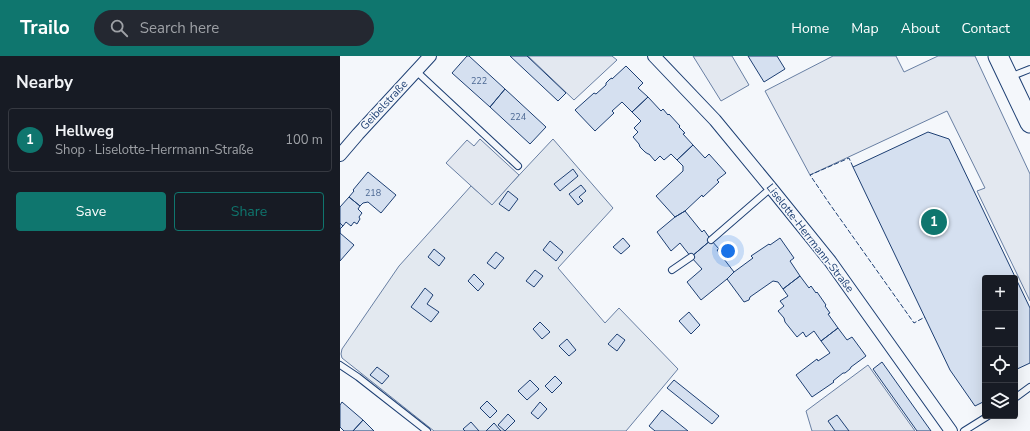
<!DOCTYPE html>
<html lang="en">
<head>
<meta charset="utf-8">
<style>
  body { margin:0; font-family:"Nunito Sans",sans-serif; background:#242831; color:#f1f3f6 }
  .controls { position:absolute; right:12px; bottom:12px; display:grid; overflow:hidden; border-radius:4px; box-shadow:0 4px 16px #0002 }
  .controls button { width:36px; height:36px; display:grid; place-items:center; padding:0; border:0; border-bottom:1px solid #363941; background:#171b24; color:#f1f3f6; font:20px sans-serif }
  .you { position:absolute; left:388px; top:195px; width:14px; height:14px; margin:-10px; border:3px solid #fff; border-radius:50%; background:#1a73e8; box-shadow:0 0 0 6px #1a73e833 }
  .badge { display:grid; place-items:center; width:26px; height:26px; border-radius:50%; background:#0f766e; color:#fff; font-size:13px; font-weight:700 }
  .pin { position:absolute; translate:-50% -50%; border:2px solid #fff; box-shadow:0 1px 4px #0006 }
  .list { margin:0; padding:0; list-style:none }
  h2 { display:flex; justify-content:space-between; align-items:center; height:52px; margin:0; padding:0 16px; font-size:17px }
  h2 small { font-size:13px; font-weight:400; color:#9ea1a6 }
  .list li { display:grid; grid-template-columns:26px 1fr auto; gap:12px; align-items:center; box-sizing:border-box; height:64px; margin:0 8px 8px; padding:0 8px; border:1px solid #363941; border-radius:4px }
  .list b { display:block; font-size:15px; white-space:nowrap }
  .list p { margin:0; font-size:13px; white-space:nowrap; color:#9ea1a6 }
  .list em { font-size:13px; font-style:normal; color:#9ea1a6 }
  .actions { display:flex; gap:8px; padding:12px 16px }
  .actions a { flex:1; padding:9px 0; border:1px solid #0f766e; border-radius:4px; text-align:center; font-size:14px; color:#0f766e }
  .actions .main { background:#0f766e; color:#fff }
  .icon { flex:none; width:22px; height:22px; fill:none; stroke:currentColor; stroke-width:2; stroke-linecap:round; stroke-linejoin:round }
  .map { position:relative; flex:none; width:690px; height:375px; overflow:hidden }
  header { display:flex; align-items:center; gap:24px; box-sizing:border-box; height:56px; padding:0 20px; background:#0f766e; color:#fff }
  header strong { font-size:19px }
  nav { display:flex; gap:22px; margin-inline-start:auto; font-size:14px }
  .search { width:280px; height:36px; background:#242831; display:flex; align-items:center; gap:10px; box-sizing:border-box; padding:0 14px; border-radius:22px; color:#9ea1a6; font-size:15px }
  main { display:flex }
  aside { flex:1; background:#171b24 }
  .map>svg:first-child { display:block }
</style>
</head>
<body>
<header>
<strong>Trailo</strong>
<div class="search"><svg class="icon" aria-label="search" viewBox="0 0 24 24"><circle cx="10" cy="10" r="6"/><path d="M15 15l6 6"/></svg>Search here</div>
<nav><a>Home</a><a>Map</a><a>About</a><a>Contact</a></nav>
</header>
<main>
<aside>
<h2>Nearby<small></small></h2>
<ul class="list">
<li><span class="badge">1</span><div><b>Hellweg</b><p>Shop · Liselotte-Herrmann-Straße</p></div><em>100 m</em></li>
</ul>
<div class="actions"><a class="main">Save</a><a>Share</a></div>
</aside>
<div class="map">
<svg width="690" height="375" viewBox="0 0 690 375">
  <rect width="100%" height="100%" fill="#f4f7fb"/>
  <path fill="#e3e9f0" stroke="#687fa3" d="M 213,83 L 273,152 L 218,212 L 265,267 L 279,252 L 338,313 L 286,375 L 94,375 L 2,302 L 1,298 L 2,293 L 59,210 L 131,130 L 152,148 Z"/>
  <path fill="#e3e8f0" stroke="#687fa3" d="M 188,0 L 272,0 L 277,4 L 234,44 Z
    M 353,0 L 392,0 L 409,29 L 381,45 Z
    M 493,0 L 556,0 L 564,16 L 598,0 L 635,0 L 690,118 L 690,245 L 637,135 L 645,132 L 607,55 L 470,119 L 425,35 Z
    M 140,83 L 179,119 L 152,149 L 106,107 L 127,84 L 134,90 Z
    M 528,309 L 575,375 L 472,375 L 466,355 Z"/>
  <path fill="#d5e0f0" stroke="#1d3f73" d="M 127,0 L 129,0 L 165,33 L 150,51 L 112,17 Z
    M 170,0 L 187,0 L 226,37 L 218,45 Z
    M 408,0 L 437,0 L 445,13 L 424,26 Z
    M 286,10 L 303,27 L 298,32 L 308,41 L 292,56 L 282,46 L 272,55 L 274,57 L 255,75 L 235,54 L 254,37 L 256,38 L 266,29 L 266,27 L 270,23 L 272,22 L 272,23 Z
    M 165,33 L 206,71 L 190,88 L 150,51 Z
    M 308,41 L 321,55 L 323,53 L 328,59 L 329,58 L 340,70 L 339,71 L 345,77 L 343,78 L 353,89 L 337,104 L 331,98 L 324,104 L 320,100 L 315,105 L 309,98 L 308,98 L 305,96 L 300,91 L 299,88 L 293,81 L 298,76 L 294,72 L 301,65 L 292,56 Z
    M 588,76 L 609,83 L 690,252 L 690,307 L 675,314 L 675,222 L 645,222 L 645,345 L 635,350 L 610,314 L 513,111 Z
    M 353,89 L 365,102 L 369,98 L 386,117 L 377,124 L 379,126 L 363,141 L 362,139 L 345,155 L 335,161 L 316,140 L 343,115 L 343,110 L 337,104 Z
    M 233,113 L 238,120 L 220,135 L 214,128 Z
    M 28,116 L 56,139 L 41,157 L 28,146 L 23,147 L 20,150 L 9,141 L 14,135 L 13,134 Z
    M 241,129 L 246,135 L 239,141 L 243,145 L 238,149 L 229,138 Z
    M 168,135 L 178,143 L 169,155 L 159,148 Z
    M 9,141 L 20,150 L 18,153 L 22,157 L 19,161 L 20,163 L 17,168 L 14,166 L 11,170 L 6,166 L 3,170 L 0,167 L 0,151 Z
    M 345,155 L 362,176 L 364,174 L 371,184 L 351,201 L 340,187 L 331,195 L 317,176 L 335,161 Z
    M 0,167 L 3,170 L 0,173 L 0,177 L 14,189 L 0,205 Z
    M 283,182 L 290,190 L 281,198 L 273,191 Z
    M 440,182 L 454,202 L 450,205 L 460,220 L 443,233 L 438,226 L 433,225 L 410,241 L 409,244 L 404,246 L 387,223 L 394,216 L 413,202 L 411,200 L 429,188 L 430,189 Z
    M 371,184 L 379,193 L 377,194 L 394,216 L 387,223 L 361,244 L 347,226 L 362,213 L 351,201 Z
    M 210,185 L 223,196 L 216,205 L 203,194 Z
    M 94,193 L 105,202 L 99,210 L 88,201 Z
    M 156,196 L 164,202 L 155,213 L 147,207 Z
    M 195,214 L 203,220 L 194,231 L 186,225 Z
    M 134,218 L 144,228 L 138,235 L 128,225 Z
    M 460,220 L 469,232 L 471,230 L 476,237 L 477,236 L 486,249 L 485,250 L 490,257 L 488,258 L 498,272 L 481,285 L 474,275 L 466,281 L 463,276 L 457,281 L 445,266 L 444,262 L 438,255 L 444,250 L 440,245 L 448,240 L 443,233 Z
    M 85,232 L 93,239 L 87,248 L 99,256 L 91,266 L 71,251 Z
    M 349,256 L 360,269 L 351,278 L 339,265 Z
    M 200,266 L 210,276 L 202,283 L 193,273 Z
    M 498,272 L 507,284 L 512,281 L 526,300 L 511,311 L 510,313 L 505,317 L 503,317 L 493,325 L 494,326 L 472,341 L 456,319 L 477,303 L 478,305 L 490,297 L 481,285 Z
    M 277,278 L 285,284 L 277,295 L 268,288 Z
    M 227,283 L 236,294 L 229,300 L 219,290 Z
    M 542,306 L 591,375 L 577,375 L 533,313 Z
    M 37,311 L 49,320 L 42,328 L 30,319 Z
    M 215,320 L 222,327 L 212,337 L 205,330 Z
    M 190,324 L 199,333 L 187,344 L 178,335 Z
    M 334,324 L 379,360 L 372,368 L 327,332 Z
    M 147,345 L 157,355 L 150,362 L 140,352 Z
    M 2,346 L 23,364 L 13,375 L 4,375 L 0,371 L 0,349 Z
    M 200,346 L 207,353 L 198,363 L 191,357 Z
    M 322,354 L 348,375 L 315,375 L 309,370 Z
    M 168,358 L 175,365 L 165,375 L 158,369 Z
    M 497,359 L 509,375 L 495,375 L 488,365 Z
    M 23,364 L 34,375 L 13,375 Z
    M 131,366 L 139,375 L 125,375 L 123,373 Z
    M 154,367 L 161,375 L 146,375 Z"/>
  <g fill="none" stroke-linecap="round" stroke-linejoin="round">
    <g stroke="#1d3f73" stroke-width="8">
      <path id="lane" d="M 76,15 L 178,110
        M 670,21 L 690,13
        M 371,184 L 431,132
        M 332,214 L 351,201
        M 0,309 L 18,321 L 87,375
        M 675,342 L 690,331
        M 624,375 L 648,360"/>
    </g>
    <g stroke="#1d3f73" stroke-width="14">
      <path id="street" d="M 314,0 L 375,64 L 431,132 L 490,205 L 611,375
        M 0,99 L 18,78 L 90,0"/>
    </g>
    <g stroke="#1d3f73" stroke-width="21">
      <path id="primary" d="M 658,0 L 690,67"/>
    </g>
    <use href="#lane" stroke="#f4f7fb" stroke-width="6"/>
    <use href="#street" stroke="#f4f7fb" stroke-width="12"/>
    <use href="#primary" stroke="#f4f7fb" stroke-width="19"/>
    <path stroke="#1d3f73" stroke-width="1" stroke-dasharray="5 2" stroke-linecap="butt" d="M 513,111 L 509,102 L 470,119 L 489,147 L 574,267 L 585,261"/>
  </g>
  <g text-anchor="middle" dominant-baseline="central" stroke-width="3" stroke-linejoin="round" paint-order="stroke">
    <g font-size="9" fill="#4b6792">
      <text x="139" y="25">222</text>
      <text x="178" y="61">224</text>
      <text x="33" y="137">218</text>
    </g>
    <g font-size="11" fill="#1d3f73" stroke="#f4f7fb">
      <text transform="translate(44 49) rotate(-47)">Geibelstraße</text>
      <text transform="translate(470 182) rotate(52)">Liselotte-Herrmann-Straße</text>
    </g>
  </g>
</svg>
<div class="controls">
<button>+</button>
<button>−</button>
<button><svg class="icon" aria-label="locate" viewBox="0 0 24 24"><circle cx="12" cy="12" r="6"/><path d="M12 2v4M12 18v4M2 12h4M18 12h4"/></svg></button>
<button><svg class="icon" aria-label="layers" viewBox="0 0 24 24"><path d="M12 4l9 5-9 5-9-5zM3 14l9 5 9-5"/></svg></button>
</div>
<div class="you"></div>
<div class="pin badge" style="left:594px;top:166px">1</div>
</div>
</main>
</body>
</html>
